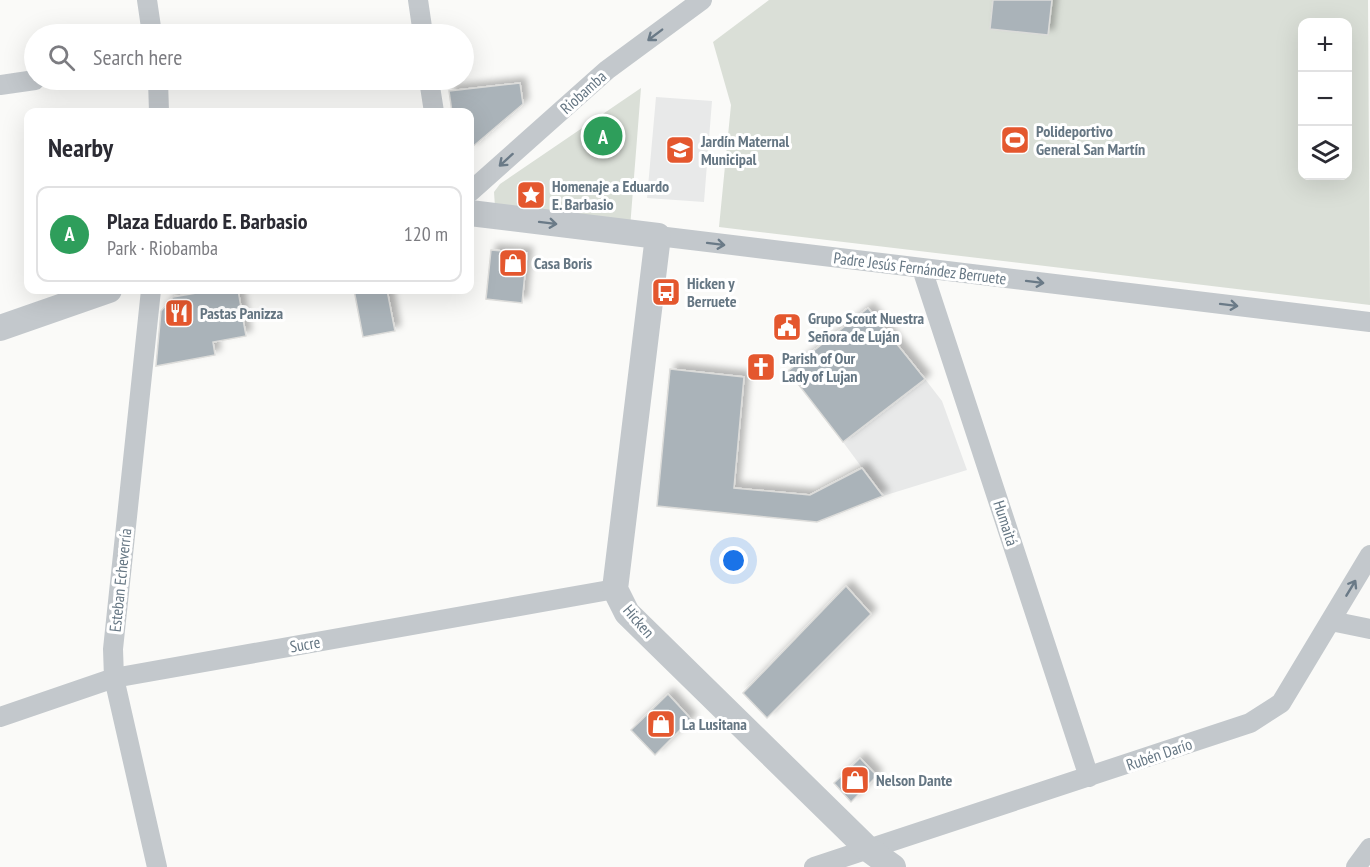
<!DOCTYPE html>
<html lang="en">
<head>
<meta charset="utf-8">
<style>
  body { margin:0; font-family:"PT Sans Narrow",sans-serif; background:#f2f2f3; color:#2b2b33 }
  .controls { position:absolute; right:18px; top:18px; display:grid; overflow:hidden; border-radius:12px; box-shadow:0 6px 24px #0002 }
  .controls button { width:54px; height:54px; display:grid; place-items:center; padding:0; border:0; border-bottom:2px solid #e1e1e2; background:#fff; color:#2b2b33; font:30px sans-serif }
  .you { position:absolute; left:734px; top:561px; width:21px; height:21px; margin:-15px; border:4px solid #fff; border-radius:50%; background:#1a73e8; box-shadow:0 0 0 9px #1a73e833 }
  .badge { display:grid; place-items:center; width:39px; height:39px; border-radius:50%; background:#0b8043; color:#fff; font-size:20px; font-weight:700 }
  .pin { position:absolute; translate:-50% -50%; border:3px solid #fff; box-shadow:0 2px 6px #0006 }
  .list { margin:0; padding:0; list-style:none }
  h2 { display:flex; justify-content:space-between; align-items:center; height:78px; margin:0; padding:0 24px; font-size:26px }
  h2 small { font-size:20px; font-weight:400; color:#7c7c81 }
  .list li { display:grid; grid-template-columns:39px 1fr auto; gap:18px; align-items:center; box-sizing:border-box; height:96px; margin:0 12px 12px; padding:0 12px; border:2px solid #e1e1e2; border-radius:12px }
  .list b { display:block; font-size:22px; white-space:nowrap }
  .list p { margin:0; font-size:20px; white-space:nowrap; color:#7c7c81 }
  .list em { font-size:20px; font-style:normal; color:#7c7c81 }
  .icon { flex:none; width:33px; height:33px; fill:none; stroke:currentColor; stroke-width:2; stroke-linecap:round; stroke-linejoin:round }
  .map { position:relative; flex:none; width:1370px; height:867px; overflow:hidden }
  .search { position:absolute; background:#fff; box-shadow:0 6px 24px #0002; left:24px; top:24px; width:450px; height:66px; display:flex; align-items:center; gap:15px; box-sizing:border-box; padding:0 21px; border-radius:33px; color:#7c7c81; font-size:22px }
  .panel { position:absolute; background:#fff; box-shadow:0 6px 24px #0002; left:24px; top:108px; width:450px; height:186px; border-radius:12px }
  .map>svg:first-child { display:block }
</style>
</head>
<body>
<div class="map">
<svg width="1370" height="867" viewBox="0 0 1370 867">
  <defs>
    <filter id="shadow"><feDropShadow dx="5.5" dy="-5.5" stdDeviation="3" flood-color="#0004"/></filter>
  </defs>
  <rect width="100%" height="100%" fill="#fafaf8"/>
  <path fill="#e8e9e9" d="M 656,97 L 712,101 L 704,202 L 647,198 Z
    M 925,379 L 942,401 L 967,470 L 883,496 L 843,442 Z"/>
  <path fill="#dadfd7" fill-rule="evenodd" d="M 769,0 L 1368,0 L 1370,305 L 719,227 L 731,105 L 713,42 ZM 1302,22 L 1348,22 L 1348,176 L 1302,176 Z
    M 641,88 L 630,228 L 495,207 L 494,192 L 500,184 Z"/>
  <path fill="#aab3b9" stroke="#dcdcda" stroke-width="1.5" filter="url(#shadow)" d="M 993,0 L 1052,0 L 1048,35 L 990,29 Z
    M 520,83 L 523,104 L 470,149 L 470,112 L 452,112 L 449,91 Z
    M 491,250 L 527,253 L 522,303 L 486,299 Z
    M 214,290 L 238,290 L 246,336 L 213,342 L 215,355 L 156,366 L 161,311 L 173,297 Z
    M 354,290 L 387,290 L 395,331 L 363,337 Z
    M 868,308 L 925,379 L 843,442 L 788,371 Z
    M 670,369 L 744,377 L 734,488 L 810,495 L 862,468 L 883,496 L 817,522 L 657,506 Z
    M 846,586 L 871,614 L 767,718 L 743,693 Z
    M 668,694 L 691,719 L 655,755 L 631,730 Z
    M 860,758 L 877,776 L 851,802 L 834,783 Z"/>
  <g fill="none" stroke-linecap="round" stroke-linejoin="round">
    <path stroke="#c3c8cc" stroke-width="20" d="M 147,0 L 152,34
      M 418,0 L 423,34
      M 158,80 L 159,112
      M 429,80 L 434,112
      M 0,85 L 35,80
      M 470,192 L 607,70 L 702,0
      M 658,236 L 1370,322
      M 922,269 L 1089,777
      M 151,290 L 113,649 L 114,678 L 157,867
      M 1331,621 L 1370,629
      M 0,717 L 114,678 L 615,589
      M 814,867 L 1250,723 L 1281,703 L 1370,555
      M 1356,867 L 1370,848"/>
    <path stroke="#c3c8cc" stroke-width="26" d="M 470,213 L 658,236 L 615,589 L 627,613 L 868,849 L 893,867
      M 0,328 L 109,290"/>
  </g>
  <defs><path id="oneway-shaft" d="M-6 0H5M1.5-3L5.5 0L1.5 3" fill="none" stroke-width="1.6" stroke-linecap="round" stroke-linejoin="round" transform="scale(1.5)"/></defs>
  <g stroke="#6a7a87">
    <use href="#oneway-shaft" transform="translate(655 35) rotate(143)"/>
    <use href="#oneway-shaft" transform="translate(506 160) rotate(138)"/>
    <use href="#oneway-shaft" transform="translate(548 223) rotate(7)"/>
    <use href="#oneway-shaft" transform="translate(716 244) rotate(7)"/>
    <use href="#oneway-shaft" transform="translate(1035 282) rotate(7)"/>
    <use href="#oneway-shaft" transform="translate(1229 305) rotate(7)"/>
    <use href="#oneway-shaft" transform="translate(1351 588) rotate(-59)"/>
  </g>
  <defs>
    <g id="stadium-square" transform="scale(1.5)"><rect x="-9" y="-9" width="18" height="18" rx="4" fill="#e4572e" stroke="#fff"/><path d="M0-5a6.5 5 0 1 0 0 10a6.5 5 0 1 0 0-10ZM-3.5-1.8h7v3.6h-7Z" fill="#fff"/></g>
    <g id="school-square" transform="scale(1.5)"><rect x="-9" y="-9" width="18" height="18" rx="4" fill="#e4572e" stroke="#fff"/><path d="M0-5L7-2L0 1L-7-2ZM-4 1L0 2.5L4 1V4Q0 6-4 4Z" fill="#fff"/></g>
    <g id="sight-square" transform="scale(1.5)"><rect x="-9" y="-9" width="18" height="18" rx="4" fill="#e4572e" stroke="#fff"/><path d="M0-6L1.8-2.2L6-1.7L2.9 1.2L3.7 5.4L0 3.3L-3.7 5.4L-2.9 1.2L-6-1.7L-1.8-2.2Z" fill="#fff"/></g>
    <g id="shop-square" transform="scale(1.5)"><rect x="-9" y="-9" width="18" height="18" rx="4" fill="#e4572e" stroke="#fff"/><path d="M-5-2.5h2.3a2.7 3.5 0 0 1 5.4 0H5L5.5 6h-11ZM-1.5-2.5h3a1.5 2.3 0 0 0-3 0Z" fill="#fff"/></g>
    <g id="bus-square" transform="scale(1.5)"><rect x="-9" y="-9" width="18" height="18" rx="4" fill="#e4572e" stroke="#fff"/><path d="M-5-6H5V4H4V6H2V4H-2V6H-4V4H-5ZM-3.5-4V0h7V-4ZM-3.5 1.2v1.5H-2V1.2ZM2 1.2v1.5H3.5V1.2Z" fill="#fff"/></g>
    <g id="restaurant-square" transform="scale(1.5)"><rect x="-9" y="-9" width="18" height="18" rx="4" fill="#e4572e" stroke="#fff"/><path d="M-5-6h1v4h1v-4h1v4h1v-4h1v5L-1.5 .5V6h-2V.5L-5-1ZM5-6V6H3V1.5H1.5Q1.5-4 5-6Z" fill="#fff"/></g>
    <g id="civic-square" transform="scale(1.5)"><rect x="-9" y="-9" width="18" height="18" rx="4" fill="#e4572e" stroke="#fff"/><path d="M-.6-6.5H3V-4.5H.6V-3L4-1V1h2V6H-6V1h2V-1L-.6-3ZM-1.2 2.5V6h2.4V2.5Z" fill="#fff"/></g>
    <g id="church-square" transform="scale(1.5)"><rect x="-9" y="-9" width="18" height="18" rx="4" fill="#e4572e" stroke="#fff"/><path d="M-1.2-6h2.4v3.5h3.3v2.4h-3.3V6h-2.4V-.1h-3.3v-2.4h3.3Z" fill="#fff"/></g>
  </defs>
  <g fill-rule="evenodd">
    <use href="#stadium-square" x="1015" y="140"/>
    <use href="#school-square" x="680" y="150"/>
    <use href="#sight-square" x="531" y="195"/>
    <use href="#shop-square" x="513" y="263"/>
    <use href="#bus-square" x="666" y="292"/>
    <use href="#restaurant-square" x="179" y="313"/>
    <use href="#civic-square" x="787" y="327"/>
    <use href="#church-square" x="761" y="367"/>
    <use href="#shop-square" x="661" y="724"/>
    <use href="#shop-square" x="855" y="780"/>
  </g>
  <g text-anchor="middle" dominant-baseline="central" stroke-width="6" stroke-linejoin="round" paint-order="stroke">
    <g font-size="16" fill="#657683" stroke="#fff">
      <text transform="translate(583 92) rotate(-42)">Riobamba</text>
      <text transform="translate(920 268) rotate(7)">Padre Jesús Fernández Berruete</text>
      <text transform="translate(1006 523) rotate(72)">Humaitá</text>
      <text transform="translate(120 580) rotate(-84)">Esteban Echeverría</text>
      <text transform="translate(639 621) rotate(49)">Hicken</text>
      <text transform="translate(305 644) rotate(-10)">Sucre</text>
      <text transform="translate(1159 754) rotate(-19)">Rubén Darío</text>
    </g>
    <g font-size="16" font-weight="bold" fill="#657683" stroke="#fff" text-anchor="start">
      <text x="1036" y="131">Polideportivo<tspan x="1036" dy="18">General San Martín</tspan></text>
      <text x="701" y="141">Jardín Maternal<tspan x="701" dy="18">Municipal</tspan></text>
      <text x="552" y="186">Homenaje a Eduardo<tspan x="552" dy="18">E. Barbasio</tspan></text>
      <text x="534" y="263">Casa Boris</text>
      <text x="687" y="283">Hicken y<tspan x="687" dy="18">Berruete</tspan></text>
      <text x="200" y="313">Pastas Panizza</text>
      <text x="808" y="318">Grupo Scout Nuestra<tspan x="808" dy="18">Señora de Luján</tspan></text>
      <text x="782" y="358">Parish of Our<tspan x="782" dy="18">Lady of Lujan</tspan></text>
      <text x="682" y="724">La Lusitana</text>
      <text x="876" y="780">Nelson Dante</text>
    </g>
  </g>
</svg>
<div class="controls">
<button>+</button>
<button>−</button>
<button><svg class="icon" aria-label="layers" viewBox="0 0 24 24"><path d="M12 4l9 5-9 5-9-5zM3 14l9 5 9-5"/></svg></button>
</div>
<div class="you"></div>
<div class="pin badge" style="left:603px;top:136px;background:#2e9e5b">A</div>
<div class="search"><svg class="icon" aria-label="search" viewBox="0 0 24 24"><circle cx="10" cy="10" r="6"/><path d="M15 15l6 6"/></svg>Search here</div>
<section class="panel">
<h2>Nearby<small></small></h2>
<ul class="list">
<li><span class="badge" style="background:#2e9e5b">A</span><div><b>Plaza Eduardo E. Barbasio</b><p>Park · Riobamba</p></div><em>120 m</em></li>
</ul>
</section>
</div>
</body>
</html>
